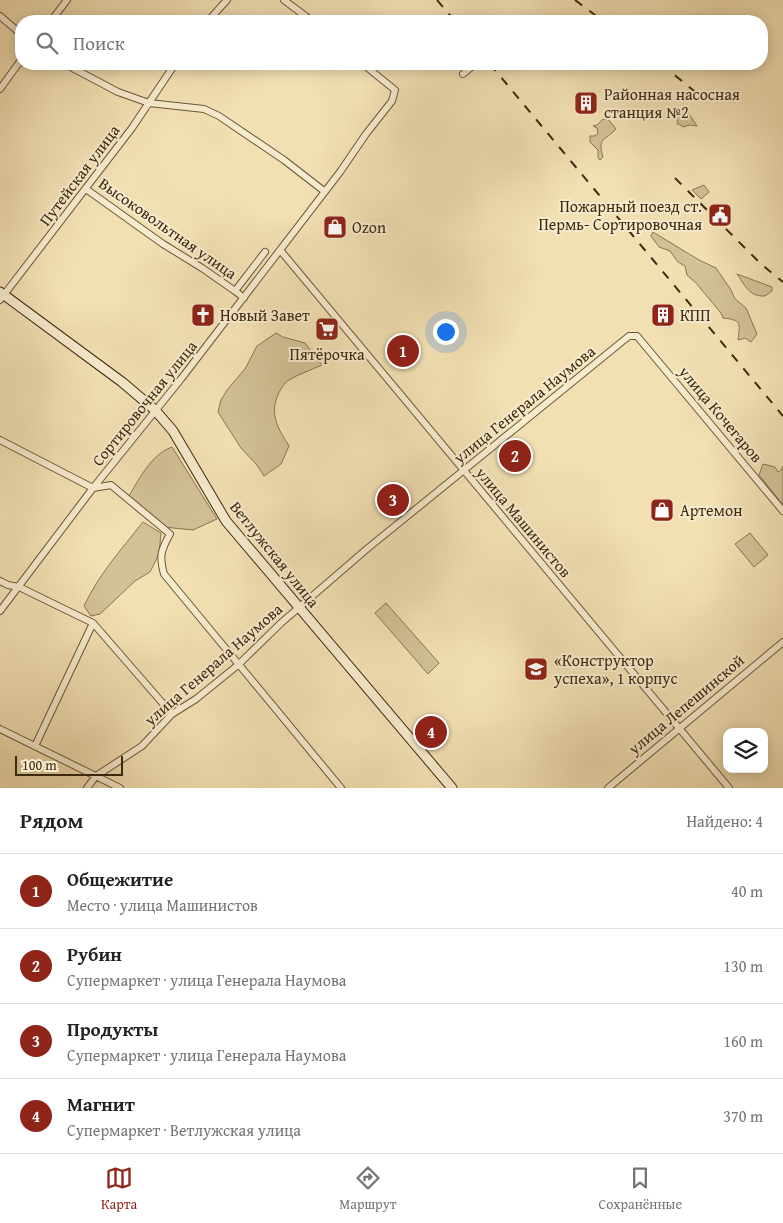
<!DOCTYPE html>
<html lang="ru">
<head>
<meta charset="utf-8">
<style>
  body { margin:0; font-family:"Gentium Book Plus",serif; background:#f2f2f2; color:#202124 }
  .controls { position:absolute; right:15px; bottom:15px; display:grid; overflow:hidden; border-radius:10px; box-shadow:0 2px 12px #0003 }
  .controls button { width:45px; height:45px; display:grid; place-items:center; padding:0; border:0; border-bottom:1px solid #e0e0e0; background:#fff; color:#202124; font:25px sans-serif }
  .scale { position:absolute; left:15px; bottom:12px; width:108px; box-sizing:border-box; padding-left:5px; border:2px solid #3d2910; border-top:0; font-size:14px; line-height:18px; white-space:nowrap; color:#3d2910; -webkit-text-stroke:4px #f7ebce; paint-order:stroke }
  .you { position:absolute; left:445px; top:331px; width:18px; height:18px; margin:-12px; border:4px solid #fff; border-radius:50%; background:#1a73e8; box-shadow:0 0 0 8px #1a73e833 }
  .badge { display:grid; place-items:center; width:32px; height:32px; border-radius:50%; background:#8f2418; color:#fff; font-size:16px; font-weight:700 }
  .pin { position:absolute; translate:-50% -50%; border:2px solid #fff; box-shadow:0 1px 5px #0006 }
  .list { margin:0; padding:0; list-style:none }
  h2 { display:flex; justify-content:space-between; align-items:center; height:65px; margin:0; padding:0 20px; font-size:21px }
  h2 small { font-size:16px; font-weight:400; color:#757577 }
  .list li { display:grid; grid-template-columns:32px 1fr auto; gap:15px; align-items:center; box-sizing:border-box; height:75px; padding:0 20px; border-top:1px solid #e0e0e0 }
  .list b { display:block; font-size:19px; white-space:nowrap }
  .list p { margin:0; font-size:16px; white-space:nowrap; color:#757577 }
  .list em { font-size:16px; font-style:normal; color:#757577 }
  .icon { flex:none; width:28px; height:28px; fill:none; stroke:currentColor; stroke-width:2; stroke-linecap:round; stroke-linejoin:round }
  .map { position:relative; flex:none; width:783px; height:788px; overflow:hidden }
  .search { position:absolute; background:#fff; box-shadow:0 2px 12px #0003; left:15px; right:15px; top:15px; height:55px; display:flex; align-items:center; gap:12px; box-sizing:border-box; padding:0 18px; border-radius:20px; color:#757577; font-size:19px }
  .sheet { height:365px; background:#fff }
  nav { display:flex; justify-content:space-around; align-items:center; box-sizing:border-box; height:70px; border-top:1px solid #e0e0e0; background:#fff; font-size:14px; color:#757577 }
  nav a { display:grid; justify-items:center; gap:2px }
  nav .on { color:#8f2418 }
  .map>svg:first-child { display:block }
</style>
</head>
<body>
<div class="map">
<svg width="783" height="788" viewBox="0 0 783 788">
  <rect width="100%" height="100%" fill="#f2e0b3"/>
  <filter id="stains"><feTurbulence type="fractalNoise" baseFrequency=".004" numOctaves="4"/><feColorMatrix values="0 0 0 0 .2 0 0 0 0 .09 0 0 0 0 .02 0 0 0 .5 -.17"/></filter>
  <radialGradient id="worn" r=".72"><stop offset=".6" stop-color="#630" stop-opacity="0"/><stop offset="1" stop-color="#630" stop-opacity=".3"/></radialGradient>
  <path fill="#d3c197" stroke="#887554" d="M 681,111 L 687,111 L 697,126 L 690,125 L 683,127 L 679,124 L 677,124 L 678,122 L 674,115 Z
    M 603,119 L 608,119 L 616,129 C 605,141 597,137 603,157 L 600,160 L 598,158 L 598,150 L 590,142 L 590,136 L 595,136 L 598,133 L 597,128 L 593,126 L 597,125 Z
    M 704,185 L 709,192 L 701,199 L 692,190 Z
    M 653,232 L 699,260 L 716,268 L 731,290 L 735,299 L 746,308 L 757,334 L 751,342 L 745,338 L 738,340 C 740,323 742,320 723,318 L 721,313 L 696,283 L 687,275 L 685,266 L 678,262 L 670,251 L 659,247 L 651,236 Z
    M 737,274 L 772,287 L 772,291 L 765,296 C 749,297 745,285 737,274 Z
    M 276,333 L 283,337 L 305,343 L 322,365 C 311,370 299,374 289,380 C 284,383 280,390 278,395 C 269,415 279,430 289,446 L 281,464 L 264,476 L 257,465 L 241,448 L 218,412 L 221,400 L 227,390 L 245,369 L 257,346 Z
    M 172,447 L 217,519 L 193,530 L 164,527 L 127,499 C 139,480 150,455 172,447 Z
    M 763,464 L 775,467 L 778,472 L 781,470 L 783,466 L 783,505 L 759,475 Z
    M 143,522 L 161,533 L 159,554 L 150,572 L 135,581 L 100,614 L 91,616 L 84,606 C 99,574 121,550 143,522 Z
    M 750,533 L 768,555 L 754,567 L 735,544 Z
    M 386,603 L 439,663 L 428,674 L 375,613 Z"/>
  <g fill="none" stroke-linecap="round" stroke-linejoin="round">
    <g stroke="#6a5739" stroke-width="8">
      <path id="street" d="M 284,0 L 312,21
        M 0,16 L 21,34
        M 51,21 L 67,0
        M 208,21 L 227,0
        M 65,64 L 118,92 L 149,103 L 204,109 L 219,116 L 284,160 L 324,191
        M 463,74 L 475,64
        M 0,89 L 21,60
        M 86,189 L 163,244 L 202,268 L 235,291
        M 280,250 L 729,788
        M 244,298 L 235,291 L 265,252
        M 0,300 L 132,128 L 175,64
        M 0,440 L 93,488 L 111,485 L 170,534 C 161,550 159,556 164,574 L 341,788
        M 0,581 L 8,585 L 19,587 L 93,623 L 172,714
        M 0,611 L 93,488 L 181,379 L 340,172 L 366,134 L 392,101 L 395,90 L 363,64
        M 0,729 L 120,788
        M 35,746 L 93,623
        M 87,788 L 96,776 L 142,746 L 172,714 L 196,699 L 238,665 L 281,623 L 368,548 L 629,336 L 637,336 L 783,511
        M 608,788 L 783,642"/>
    </g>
    <g stroke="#3d2910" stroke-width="11">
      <path id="secondary" d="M 0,292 L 122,382 L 155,410 L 173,431 L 226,521 L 452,788"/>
    </g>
    <use href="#street" stroke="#f7ebce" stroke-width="6"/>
    <use href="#secondary" stroke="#f7ebce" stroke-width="9"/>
    <path stroke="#3d2910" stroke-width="2" stroke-dasharray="9 9" stroke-linecap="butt" d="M 437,0 L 455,21
      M 575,0 L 603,21
      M 490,64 L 783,416
      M 661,64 L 699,95
      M 675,178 L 761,264 L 783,282"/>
  </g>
  <defs>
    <g id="building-square" transform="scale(1.25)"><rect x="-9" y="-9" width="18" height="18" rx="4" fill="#8f2418" stroke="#f7ebce"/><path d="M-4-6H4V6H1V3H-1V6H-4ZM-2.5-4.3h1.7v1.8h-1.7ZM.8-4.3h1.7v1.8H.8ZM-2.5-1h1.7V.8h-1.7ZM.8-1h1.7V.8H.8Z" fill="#fff"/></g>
    <g id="civic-square" transform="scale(1.25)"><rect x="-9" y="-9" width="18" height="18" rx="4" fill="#8f2418" stroke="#f7ebce"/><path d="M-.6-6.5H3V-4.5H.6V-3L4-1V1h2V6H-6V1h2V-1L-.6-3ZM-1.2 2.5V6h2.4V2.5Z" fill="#fff"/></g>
    <g id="shop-square" transform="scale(1.25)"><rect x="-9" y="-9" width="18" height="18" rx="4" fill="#8f2418" stroke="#f7ebce"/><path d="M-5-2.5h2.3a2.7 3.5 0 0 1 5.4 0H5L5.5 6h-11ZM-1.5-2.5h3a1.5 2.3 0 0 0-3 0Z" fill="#fff"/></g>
    <g id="church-square" transform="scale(1.25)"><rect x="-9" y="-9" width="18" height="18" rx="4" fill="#8f2418" stroke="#f7ebce"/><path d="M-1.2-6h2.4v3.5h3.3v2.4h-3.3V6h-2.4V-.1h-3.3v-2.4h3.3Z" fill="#fff"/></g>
    <g id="supermarket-square" transform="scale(1.25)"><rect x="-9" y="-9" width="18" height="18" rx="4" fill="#8f2418" stroke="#f7ebce"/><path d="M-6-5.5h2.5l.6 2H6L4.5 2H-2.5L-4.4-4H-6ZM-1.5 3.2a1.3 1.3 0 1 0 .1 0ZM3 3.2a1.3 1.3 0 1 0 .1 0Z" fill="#fff"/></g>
    <g id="school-square" transform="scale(1.25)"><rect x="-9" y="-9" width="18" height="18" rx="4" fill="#8f2418" stroke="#f7ebce"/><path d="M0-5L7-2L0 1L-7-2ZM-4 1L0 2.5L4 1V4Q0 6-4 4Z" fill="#fff"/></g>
  </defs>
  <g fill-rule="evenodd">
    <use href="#building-square" x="586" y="103"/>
    <use href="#civic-square" x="720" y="215"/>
    <use href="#shop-square" x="335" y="227"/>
    <use href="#church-square" x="203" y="315"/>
    <use href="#building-square" x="663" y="315"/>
    <use href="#supermarket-square" x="327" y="329"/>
    <use href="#shop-square" x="662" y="510"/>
    <use href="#school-square" x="536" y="669"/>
  </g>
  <g text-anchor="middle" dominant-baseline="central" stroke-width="4" stroke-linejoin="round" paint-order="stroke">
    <g font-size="16" fill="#3d2910" stroke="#f7ebce" text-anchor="start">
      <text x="604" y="94">Районная насосная<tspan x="604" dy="18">станция №2</tspan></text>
      <text x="702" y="206" text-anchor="end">Пожарный поезд ст.<tspan x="702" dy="18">Пермь- Сортировочная</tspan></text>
      <text x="352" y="227">Ozon</text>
      <text x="220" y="315">Новый Завет</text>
      <text x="680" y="315">КПП</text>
      <text x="327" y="354" text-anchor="middle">Пятёрочка</text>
      <text x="680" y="510">Артемон</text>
      <text x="554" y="660">«Конструктор<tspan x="554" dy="18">успеха», 1 корпус</tspan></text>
    </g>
    <g font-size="16" fill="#3d2910" stroke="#f7ebce">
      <text transform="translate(79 175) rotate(-53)">Путейская улица</text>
      <text transform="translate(168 228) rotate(35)">Высоковольтная улица</text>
      <text transform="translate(144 403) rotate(-51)">Сортировочная улица</text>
      <text transform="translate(524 404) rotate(-39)">улица Генерала Наумова</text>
      <text transform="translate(721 414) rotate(50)">улица Кочегаров</text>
      <text transform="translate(524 522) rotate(50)">улица Машинистов</text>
      <text transform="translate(275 554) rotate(51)">Ветлужская улица</text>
      <text transform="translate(213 664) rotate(-41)">улица Генерала Наумова</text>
      <text transform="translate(686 704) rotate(-40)">улица Лепешинской</text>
    </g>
  </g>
  <rect width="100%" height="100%" filter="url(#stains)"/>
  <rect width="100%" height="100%" fill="url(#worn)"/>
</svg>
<div class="controls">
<button><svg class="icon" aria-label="layers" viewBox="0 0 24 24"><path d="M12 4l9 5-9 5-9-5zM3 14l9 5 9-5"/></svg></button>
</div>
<div class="scale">100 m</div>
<div class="you"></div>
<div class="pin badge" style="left:403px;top:351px">1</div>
<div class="pin badge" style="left:515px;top:456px">2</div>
<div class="pin badge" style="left:393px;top:500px">3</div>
<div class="pin badge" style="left:431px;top:732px">4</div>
<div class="search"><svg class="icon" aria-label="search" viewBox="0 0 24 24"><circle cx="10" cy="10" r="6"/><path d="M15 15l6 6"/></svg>Поиск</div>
</div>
<section class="sheet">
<h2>Рядом<small>Найдено: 4</small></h2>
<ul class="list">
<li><span class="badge">1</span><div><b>Общежитие</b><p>Место · улица Машинистов</p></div><em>40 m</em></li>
<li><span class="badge">2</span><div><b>Рубин</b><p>Супермаркет · улица Генерала Наумова</p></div><em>130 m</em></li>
<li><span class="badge">3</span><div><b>Продукты</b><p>Супермаркет · улица Генерала Наумова</p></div><em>160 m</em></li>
<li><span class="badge">4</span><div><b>Магнит</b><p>Супермаркет · Ветлужская улица</p></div><em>370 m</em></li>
</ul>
</section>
<nav>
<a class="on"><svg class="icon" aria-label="map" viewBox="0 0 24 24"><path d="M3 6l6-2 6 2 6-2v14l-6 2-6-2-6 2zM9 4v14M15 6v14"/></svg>Карта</a>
<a><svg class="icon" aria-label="directions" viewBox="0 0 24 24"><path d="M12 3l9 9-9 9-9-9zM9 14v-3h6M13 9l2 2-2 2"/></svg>Маршрут</a>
<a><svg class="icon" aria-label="saved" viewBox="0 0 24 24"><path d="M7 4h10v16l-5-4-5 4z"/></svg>Сохранённые</a>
</nav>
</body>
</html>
